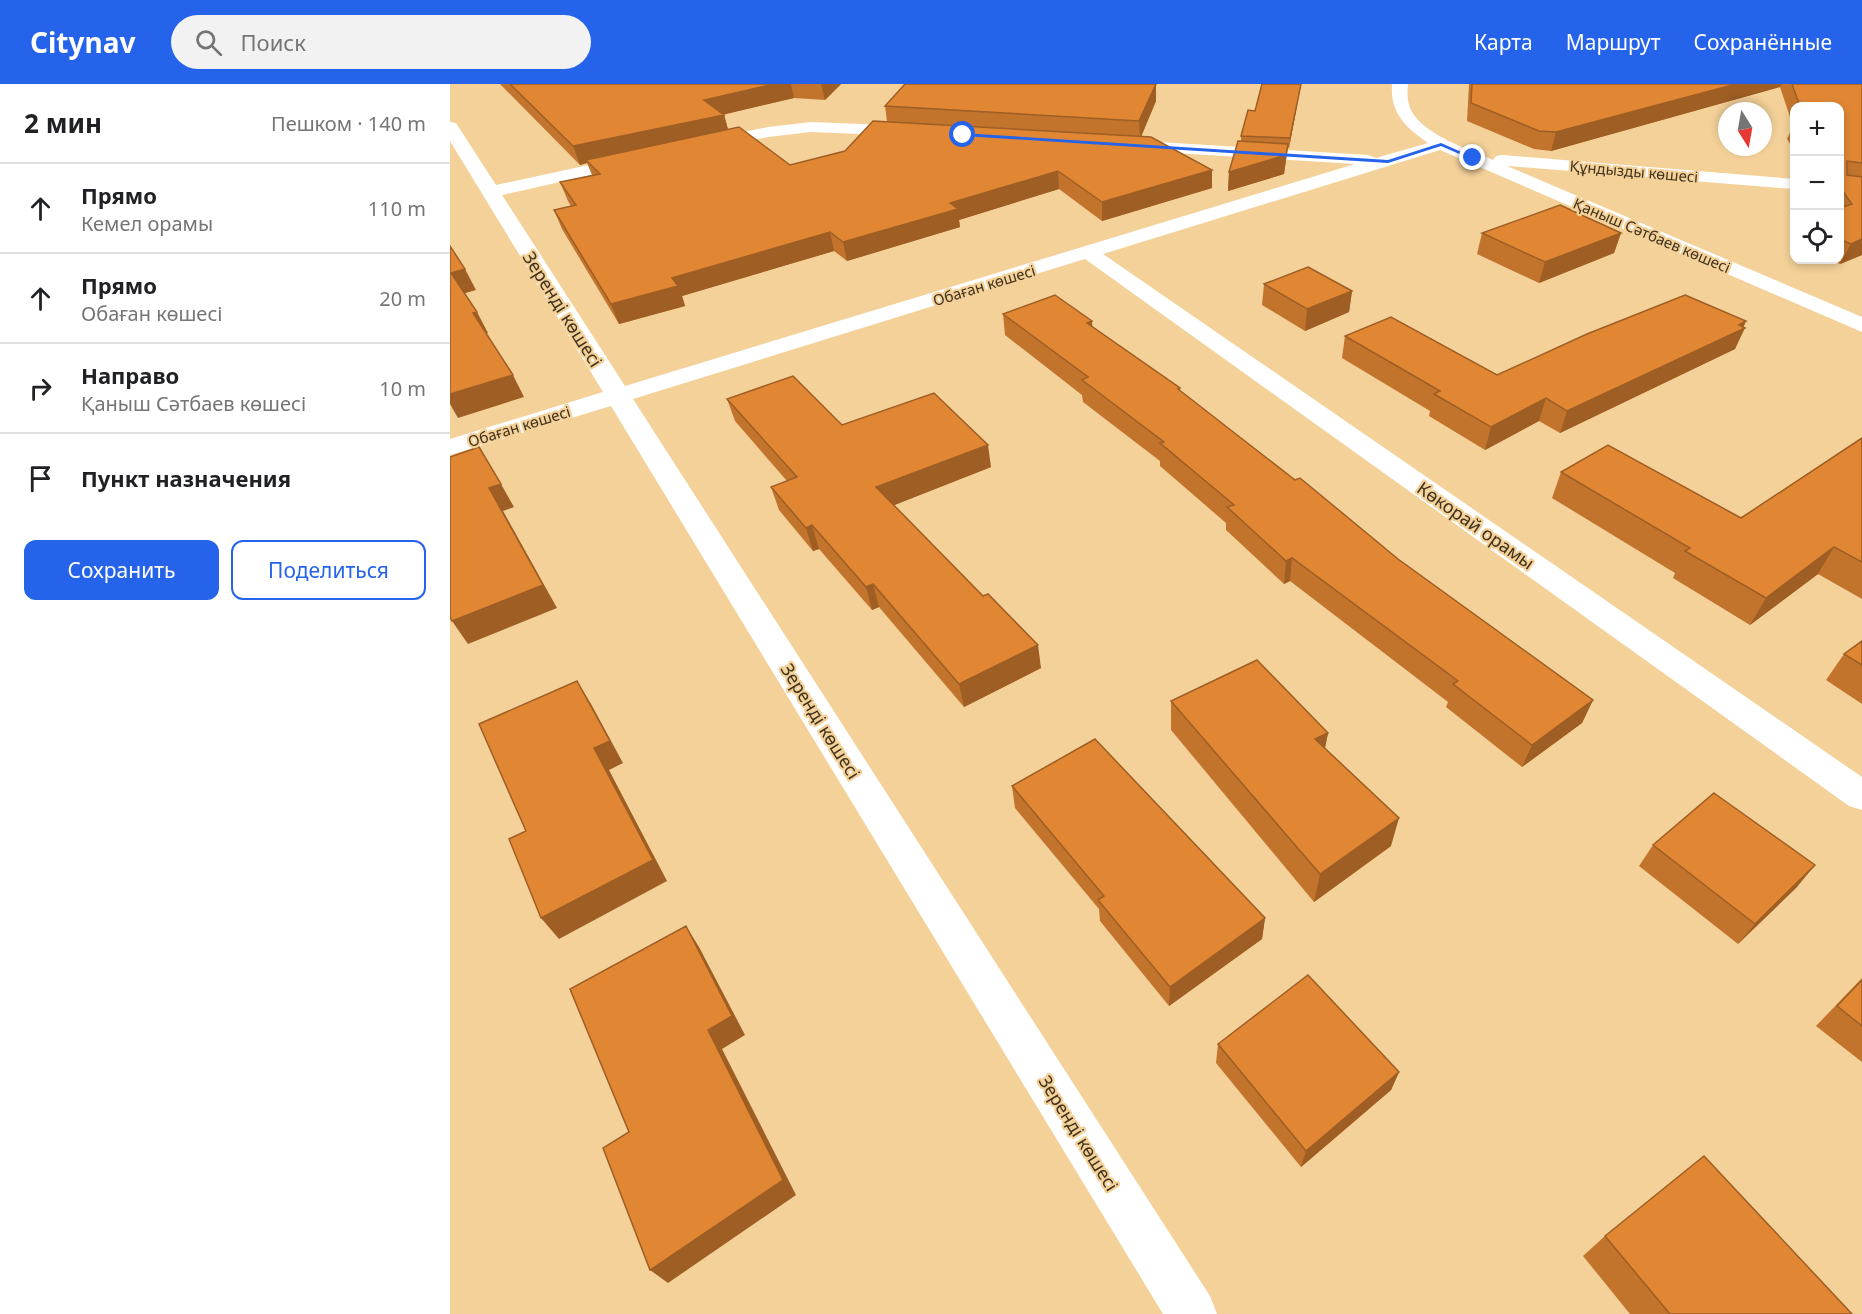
<!DOCTYPE html>
<html lang="ru">
<head>
<meta charset="utf-8">
<style>
  body { margin:0; font-family:"Noto Sans",sans-serif; background:#f2f2f2; color:#202124 }
  .controls { position:absolute; right:18px; top:18px; display:grid; overflow:hidden; border-radius:12px; box-shadow:0 3px 9px #0003 }
  .controls button { width:54px; height:54px; display:grid; place-items:center; padding:0; border:0; border-bottom:2px solid #e0e0e0; background:#fff; color:#202124; font:30px sans-serif }
  .compass { position:absolute; left:1268px; top:18px; width:54px; height:54px; border-radius:50%; background:#fff; box-shadow:0 3px 9px #0003; rotate:169deg }
  .stop { position:absolute; width:18px; height:18px; margin:-14px; border:4px solid #2563eb; border-radius:50%; background:#fff }
  .stop.end { background:#2563eb; border-color:#fff; box-shadow:0 2px 6px #0008 }
  .list { margin:0; padding:0; list-style:none }
  h2 { display:flex; justify-content:space-between; align-items:center; height:78px; margin:0; padding:0 24px; font-size:26px }
  h2 small { font-size:20px; font-weight:400; color:#757577 }
  .list li { display:grid; grid-template-columns:39px 1fr auto; gap:18px; align-items:center; box-sizing:border-box; height:90px; padding:0 24px; border-top:2px solid #e0e0e0 }
  .list b { display:block; font-size:22px; white-space:nowrap }
  .list p { margin:0; font-size:20px; white-space:nowrap; color:#757577 }
  .list em { font-size:20px; font-style:normal; color:#757577 }
  .actions { display:flex; gap:12px; padding:18px 24px }
  .actions a { flex:1; padding:14px 0; border:2px solid #2563eb; border-radius:12px; text-align:center; font-size:21px; color:#2563eb }
  .actions .main { background:#2563eb; color:#fff }
  .icon { flex:none; width:33px; height:33px; fill:none; stroke:currentColor; stroke-width:2; stroke-linecap:round; stroke-linejoin:round }
  .map { position:relative; flex:none; width:1412px; height:1230px; overflow:hidden }
  header { display:flex; align-items:center; gap:36px; box-sizing:border-box; height:84px; padding:0 30px; background:#2563eb; color:#fff }
  header strong { font-size:28px }
  nav { display:flex; gap:33px; margin-inline-start:auto; font-size:21px }
  .search { width:420px; height:54px; background:#f2f2f2; display:flex; align-items:center; gap:15px; box-sizing:border-box; padding:0 21px; border-radius:33px; color:#757577; font-size:22px }
  main { display:flex }
  aside { flex:1; background:#fff }
  .map>svg:first-child { display:block }
</style>
</head>
<body>
<header>
<strong>Citynav</strong>
<div class="search"><svg class="icon" aria-label="search" viewBox="0 0 24 24"><circle cx="10" cy="10" r="6"/><path d="M15 15l6 6"/></svg>Поиск</div>
<nav><a>Карта</a><a>Маршрут</a><a>Сохранённые</a></nav>
</header>
<main>
<aside>
<h2>2 мин<small>Пешком · 140 m</small></h2>
<ul class="list">
<li><svg class="icon" aria-label="ahead" viewBox="0 0 24 24"><path d="M12 20V5M6 11l6-6 6 6"/></svg><div><b>Прямо</b><p>Кемел орамы</p></div><em>110 m</em></li>
<li><svg class="icon" aria-label="ahead" viewBox="0 0 24 24"><path d="M12 20V5M6 11l6-6 6 6"/></svg><div><b>Прямо</b><p>Обаған көшесі</p></div><em>20 m</em></li>
<li><svg class="icon" aria-label="right" viewBox="0 0 24 24"><path d="M7 20v-9h11M14 6l5 5-5 5"/></svg><div><b>Направо</b><p>Қаныш Сәтбаев көшесі</p></div><em>10 m</em></li>
<li><svg class="icon" aria-label="arrive" viewBox="0 0 24 24"><path d="M6 21V4h12l-3 4 3 4H6"/></svg><div><b>Пункт назначения</b></div></li>
</ul>
<div class="actions"><a class="main">Сохранить</a><a>Поделиться</a></div>
</aside>
<div class="map">
<svg width="1412" height="1230" viewBox="0 0 1412 1230">
  <rect width="100%" height="100%" fill="#f4d199"/>
  <g fill="none" stroke-linecap="round" stroke-linejoin="round">
    <path fill="#fff" fill-rule="evenodd" d="M 942,0 L 958,0 C 957,10 957,19 962,28 C 975,51 1020,66 1043,76 L 1046,72 L 1052,71 L 1344,95 L 1344,105 L 1057,82 L 1412,233 L 1412,248 L 990,66 L 653,170 L 1412,693 L 1412,726 L 1399,722 L 635,175 L 183,315 L 760,1212 L 767,1230 L 713,1230 L 161,322 L 0,371 L 0,355 L 153,308 L 0,57 L 0,38 L 6,39 L 46,101 L 185,71 L 191,72 L 194,76 L 191,80 L 185,81 L 52,111 L 175,302 L 905,80 L 676,66 L 670,65 L 667,61 L 670,57 L 676,56 L 918,71 L 926,74 L 978,59 C 955,43 940,29 942,0 Z
      M 361,38 L 460,42 L 468,47 L 460,52 L 361,48 L 318,53 L 256,66 L 250,65 L 247,61 L 250,57 L 318,43 Z"/>
  </g>
  <path fill="#c2742d" d="M 50,0 L 391,0 L 375,16 L 344,14 L 274,30 L 278,46 L 340,81 L 395,67 L 437,38 L 435,22 L 706,17 L 691,53 L 762,104 L 652,137 L 609,105 L 509,136 L 510,143 L 397,177 L 384,167 L 232,212 L 235,222 L 169,240 L 112,145 L 104,126 L 121,122 L 118,117 L 110,98 L 142,91 L 137,79 L 130,81 Z
    M 812,0 L 851,0 L 839,64 L 838,64 L 834,90 L 778,107 L 779,88 L 791,57 L 791,52 L 805,27 Z
    M 1019,0 L 1412,0 L 1412,171 L 1390,180 L 1380,176 L 1389,176 L 1389,22 L 1344,22 L 1344,66 L 1337,55 L 1343,42 L 1330,3 L 1101,67 L 1084,65 L 1017,37 Z
    M 1032,149 L 1171,149 L 1164,169 L 1089,199 L 1027,170 Z
    M 1344,152 L 1344,160 L 1341,159 Z
    M 814,200 L 902,207 L 899,228 L 855,247 L 812,221 Z
    M 553,230 L 643,243 L 730,304 L 730,307 L 948,475 L 1143,616 L 1132,639 L 1072,683 L 996,623 L 998,618 L 840,497 L 834,500 L 776,446 L 776,439 L 710,382 L 710,377 L 633,318 L 632,311 L 555,251 Z
    M 1296,237 L 1285,265 L 1110,349 L 1089,337 L 1035,366 L 979,332 L 980,327 L 892,274 L 895,252 L 1047,291 Z
    M 277,315 L 392,341 L 541,383 L 444,421 L 591,584 L 514,623 L 429,523 L 422,526 L 369,465 L 363,467 L 329,426 L 321,403 L 337,397 L 285,337 Z
    M 1412,354 L 1412,515 L 1368,490 L 1300,541 L 1223,494 L 1225,489 L 1102,414 L 1111,388 L 1291,434 Z
    M 1412,557 L 1412,620 L 1376,596 L 1394,570 Z
    M 721,617 L 878,649 L 875,664 L 941,762 L 864,818 L 721,646 Z
    M 562,702 L 815,834 L 812,855 L 719,922 L 650,837 L 649,825 L 565,724 Z
    M 1203,761 L 1347,803 L 1288,860 L 1189,782 Z
    M 1412,894 L 1412,978 L 1366,942 Z
    M 768,960 L 949,988 L 941,1006 L 851,1083 L 766,979 Z
    M 1155,1152 L 1402,1230 L 1180,1230 L 1133,1172 Z"/>
  <path fill="#9e5e24" d="M 324,0 L 341,0 L 344,14 L 268,32 L 274,31 L 279,49 L 136,76 L 137,79 L 130,81 L 123,62 L 254,16 Z
    M 371,0 L 391,0 L 375,16 Z
    M 706,0 L 706,17 L 690,55 L 689,37 Z
    M 851,0 L 839,64 L 840,54 Z
    M 1286,0 L 1332,0 L 1330,3 L 1101,67 L 1106,48 Z
    M 838,60 L 834,90 L 778,107 L 779,88 Z
    M 762,86 L 762,104 L 652,137 L 652,118 Z
    M 608,87 L 609,105 L 509,136 L 510,143 L 397,177 L 393,158 L 500,119 Z
    M 380,148 L 384,167 L 232,212 L 235,222 L 169,240 L 161,220 L 222,194 Z
    M 1171,149 L 1164,169 L 1089,199 L 1095,178 Z
    M 1412,155 L 1412,171 L 1390,180 L 1401,160 Z
    M 15,185 L 26,206 L 12,210 L 1,189 Z
    M 902,207 L 899,228 L 855,247 L 857,225 Z
    M 27,228 L 38,249 L 34,251 L 23,229 Z
    M 642,237 L 643,259 L 637,239 Z
    M 1296,237 L 1292,245 L 1295,244 L 1285,265 L 1110,349 L 1117,327 Z
    M 63,291 L 74,313 L 8,334 L 0,320 L 0,310 Z
    M 1096,314 L 1089,337 L 1035,366 L 1041,343 Z
    M 538,361 L 541,383 L 432,426 L 426,403 Z
    M 51,400 L 64,423 L 53,427 L 107,524 L 18,560 L 2,537 L 39,404 Z
    M 362,441 L 369,465 L 363,467 L 356,444 Z
    M 1384,463 L 1368,490 L 1300,541 L 1316,514 Z
    M 842,474 L 840,497 L 834,500 L 836,477 Z
    M 423,500 L 429,523 L 422,526 L 416,503 Z
    M 588,561 L 591,584 L 514,623 L 509,600 Z
    M 127,597 L 141,620 L 173,679 L 159,686 L 217,797 L 109,855 L 91,834 L 144,664 Z
    M 1143,616 L 1132,639 L 1072,683 L 1082,661 Z
    M 878,649 L 872,678 L 865,655 Z
    M 949,734 L 941,762 L 864,818 L 870,790 Z
    M 1365,781 L 1347,803 L 1288,860 L 1305,840 Z
    M 815,834 L 812,855 L 719,922 L 720,903 Z
    M 236,842 L 249,863 L 295,951 L 272,965 L 346,1111 L 218,1199 L 200,1186 L 258,946 Z
    M 949,988 L 941,1006 L 851,1083 L 856,1067 Z"/>
  <path fill="#e18734" stroke="#9e5e24" stroke-width="1.5" d="M 60,0 L 324,0 L 254,16 L 274,31 L 123,62 Z
    M 455,0 L 706,0 L 689,37 L 435,22 Z
    M 812,0 L 851,0 L 840,54 L 791,52 L 798,26 L 805,27 Z
    M 1022,0 L 1286,0 L 1106,48 L 1089,47 L 1021,19 Z
    M 1342,0 L 1412,0 L 1412,79 L 1397,77 L 1397,91 L 1412,93 L 1412,155 L 1401,160 L 1389,155 L 1389,124 L 1402,120 L 1389,102 L 1389,22 L 1350,22 Z
    M 423,37 L 701,53 L 762,86 L 652,118 L 608,87 L 500,119 L 508,125 L 393,158 L 380,148 L 222,194 L 228,202 L 161,220 L 104,126 L 126,121 L 110,98 L 150,90 L 136,76 L 289,43 L 340,81 L 395,67 Z
    M 788,57 L 838,60 L 836,71 L 779,88 Z
    M 1110,121 L 1171,149 L 1095,178 L 1032,149 Z
    M 0,162 L 15,185 L 1,189 L 27,228 L 23,229 L 63,291 L 0,310 Z
    M 858,183 L 902,207 L 857,225 L 814,200 Z
    M 605,211 L 642,237 L 637,239 L 730,304 L 728,305 L 845,396 L 850,394 L 948,475 L 1143,616 L 1082,661 L 1003,600 L 1008,597 L 842,474 L 836,477 L 777,423 L 784,421 L 710,359 L 714,358 L 632,296 L 638,293 L 553,230 Z
    M 1235,211 L 1296,237 L 1289,241 L 1295,244 L 1117,327 L 1096,314 L 1041,343 L 984,310 L 990,307 L 895,252 L 941,233 L 1047,291 L 1137,250 Z
    M 343,292 L 392,341 L 484,309 L 538,361 L 426,403 L 533,512 L 538,510 L 588,561 L 509,600 L 423,500 L 416,503 L 362,441 L 356,444 L 321,403 L 347,393 L 277,315 Z
    M 1412,354 L 1412,478 L 1384,463 L 1316,514 L 1235,467 L 1240,464 L 1111,388 L 1158,361 L 1291,434 Z
    M 29,363 L 51,400 L 39,404 L 93,501 L 2,537 L 0,533 L 0,373 Z
    M 1412,557 L 1412,581 L 1394,570 Z
    M 807,576 L 878,649 L 865,655 L 949,734 L 870,790 L 721,617 Z
    M 127,597 L 160,657 L 144,664 L 203,776 L 91,834 L 59,755 L 76,747 L 29,640 Z
    M 645,655 L 815,834 L 720,903 L 648,816 L 654,812 L 562,702 Z
    M 1264,709 L 1365,781 L 1305,840 L 1203,761 Z
    M 236,842 L 282,932 L 258,946 L 333,1096 L 200,1186 L 153,1064 L 179,1048 L 120,905 Z
    M 858,891 L 949,988 L 856,1067 L 768,960 Z
    M 1412,896 L 1412,942 L 1387,922 Z
    M 1254,1072 L 1402,1230 L 1220,1230 L 1155,1152 Z"/>
  <path fill="#2563eb" d="M 511,49 L 938,76 L 991,59 L 1025,74 L 1021,75 L 991,62 L 938,79 L 513,52 Z"/>
  <g text-anchor="middle" dominant-baseline="central" stroke-width="4.5" stroke-linejoin="round" paint-order="stroke">
    <g font-size="15" fill="#40321c" stroke="#f4d199">
      <text transform="translate(1184 87) rotate(5)">Құндызды көшесі</text>
      <text transform="translate(1202 151) rotate(23)">Қаныш Сәтбаев көшесі</text>
      <text transform="translate(534 201) rotate(-17)">Обаған көшесі</text>
      <text transform="translate(69 342) rotate(-17)">Обаған көшесі</text>
    </g>
    <g font-size="18" fill="#40321c" stroke="#f4d199">
      <text transform="translate(113 225) rotate(58)">Зеренді көшесі</text>
      <text transform="translate(1026 441) rotate(35)">Көкорай орамы</text>
      <text transform="translate(371 637) rotate(58)">Зеренді көшесі</text>
      <text transform="translate(629 1049) rotate(58)">Зеренді көшесі</text>
    </g>
  </g>
</svg>
<div class="controls">
<button>+</button>
<button>−</button>
<button><svg class="icon" aria-label="locate" viewBox="0 0 24 24"><circle cx="12" cy="12" r="6"/><path d="M12 2v4M12 18v4M2 12h4M18 12h4"/></svg></button>
</div>
<svg class="compass" viewBox="-18 -18 36 36"><path d="M0-13l5 13h-10z" fill="#e53935"/><path d="M0 13l5-13h-10z" fill="#757577"/></svg>
<div class="stop" style="left:513px;top:51px"></div>
<div class="stop end" style="left:1023px;top:74px"></div>
</div>
</main>
</body>
</html>
